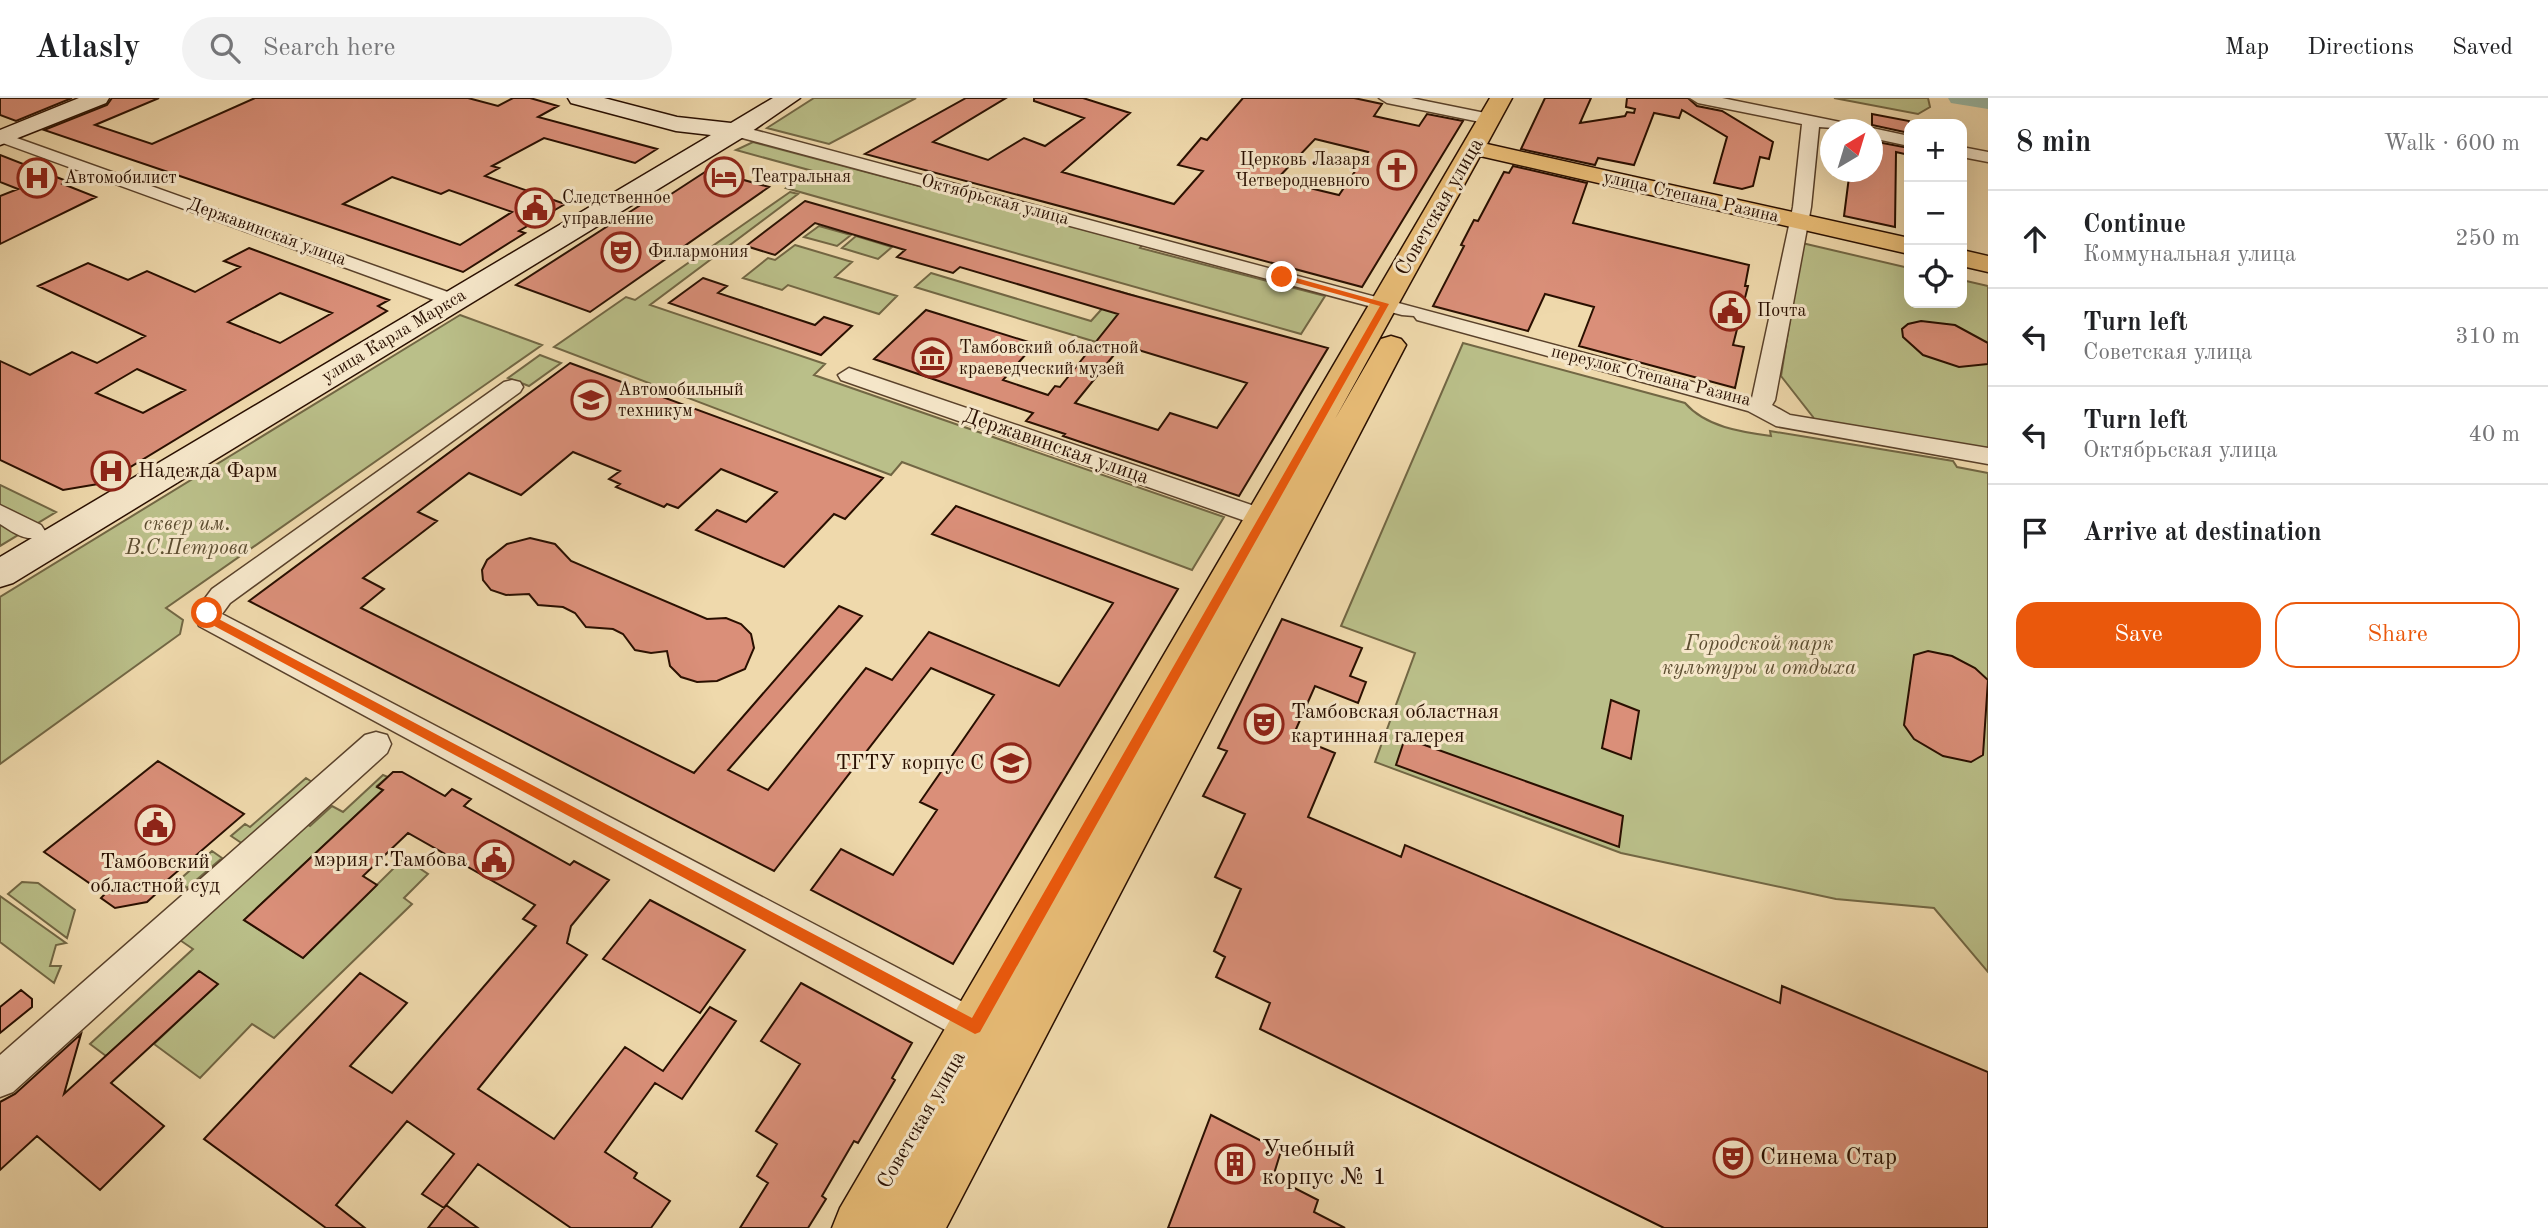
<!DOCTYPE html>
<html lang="en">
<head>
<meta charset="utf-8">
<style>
  body { margin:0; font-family:"Old Standard TT",serif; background:#f2f2f2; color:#202124 }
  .controls { position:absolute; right:21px; top:21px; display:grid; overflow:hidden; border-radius:14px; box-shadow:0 7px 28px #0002 }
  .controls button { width:63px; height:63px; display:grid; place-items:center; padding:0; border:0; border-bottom:2px solid #e0e0e0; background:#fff; color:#202124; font:35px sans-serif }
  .compass { position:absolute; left:1820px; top:21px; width:63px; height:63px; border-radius:50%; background:#fff; box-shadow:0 7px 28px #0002; rotate:38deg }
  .stop { position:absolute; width:21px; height:21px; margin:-16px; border:5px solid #ea580c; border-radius:50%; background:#fff }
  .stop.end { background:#ea580c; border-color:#fff; box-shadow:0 2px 7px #0008 }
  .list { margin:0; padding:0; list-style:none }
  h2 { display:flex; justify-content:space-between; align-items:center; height:91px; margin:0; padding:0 28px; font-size:30px }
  h2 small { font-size:23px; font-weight:400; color:#757577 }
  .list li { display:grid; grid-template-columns:46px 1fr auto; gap:21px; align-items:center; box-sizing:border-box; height:98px; padding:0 28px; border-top:2px solid #e0e0e0 }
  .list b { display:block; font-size:26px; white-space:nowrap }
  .list p { margin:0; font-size:23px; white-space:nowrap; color:#757577 }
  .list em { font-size:23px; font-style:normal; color:#757577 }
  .actions { display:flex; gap:14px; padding:21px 28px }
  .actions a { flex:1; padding:16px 0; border:2px solid #ea580c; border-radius:21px; text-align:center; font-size:24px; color:#ea580c }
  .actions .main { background:#ea580c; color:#fff }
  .icon { flex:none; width:38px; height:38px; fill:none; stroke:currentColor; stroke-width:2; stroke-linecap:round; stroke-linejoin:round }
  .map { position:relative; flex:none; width:1988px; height:1130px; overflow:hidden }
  header { display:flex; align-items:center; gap:42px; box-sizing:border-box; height:98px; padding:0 35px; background:#fff; border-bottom:2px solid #e0e0e0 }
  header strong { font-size:33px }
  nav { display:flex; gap:38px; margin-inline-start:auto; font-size:24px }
  .search { width:490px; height:63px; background:#f2f2f2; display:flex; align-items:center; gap:18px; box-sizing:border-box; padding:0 24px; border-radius:38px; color:#757577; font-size:26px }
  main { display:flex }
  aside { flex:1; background:#fff }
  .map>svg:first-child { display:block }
</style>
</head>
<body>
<header>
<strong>Atlasly</strong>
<div class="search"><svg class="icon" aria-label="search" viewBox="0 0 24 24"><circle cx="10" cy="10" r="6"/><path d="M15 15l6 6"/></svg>Search here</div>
<nav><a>Map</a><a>Directions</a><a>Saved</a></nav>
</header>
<main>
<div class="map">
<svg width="1988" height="1130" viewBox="0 0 1988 1130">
  <rect width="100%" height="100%" fill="#efd9ac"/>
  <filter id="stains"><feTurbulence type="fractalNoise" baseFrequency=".00286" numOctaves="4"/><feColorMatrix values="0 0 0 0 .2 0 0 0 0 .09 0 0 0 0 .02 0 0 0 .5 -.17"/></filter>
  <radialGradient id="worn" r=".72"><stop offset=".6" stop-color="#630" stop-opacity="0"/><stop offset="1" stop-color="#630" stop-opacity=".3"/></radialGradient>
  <path fill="#babf89" stroke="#726744" stroke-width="2" d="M 814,0 L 916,0 L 829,46 L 767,30 Z
    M 1834,0 L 1928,0 L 1930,9 L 1918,16 Z
    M 753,44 L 1142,147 L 1140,150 L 1325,198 L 1301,236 L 786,90 L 803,78 L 824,84 L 831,78 L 736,52 Z
    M 790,94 L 798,96 L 650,207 L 825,266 L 814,277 L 1224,419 L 1192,472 L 902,364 L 891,377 L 554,249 L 626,199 L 635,202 Z
    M 819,128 L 851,137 L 837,148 L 804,139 Z
    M 856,138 L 892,149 L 878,161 L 842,150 Z
    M 1802,145 L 1909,170 L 1909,205 L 1962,205 L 1962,182 L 1988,188 L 1988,350 L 1815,325 L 1813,319 L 1781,278 Z
    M 795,147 L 852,164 L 835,179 L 897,198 L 879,216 L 788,187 L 782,192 L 743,180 L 768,160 L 775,162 Z
    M 931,175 L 1091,223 L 1118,193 L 1135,198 L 1096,244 L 915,189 Z
    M 460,217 L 542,247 L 166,510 L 183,522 L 180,536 L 0,666 L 0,499 Z
    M 1463,245 L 1685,305 C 1706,329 1741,334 1771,338 L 1770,333 L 1953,363 L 1957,369 L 1988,375 L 1988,874 L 1934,810 L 1836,801 L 1621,755 L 1375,664 L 1415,555 L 1341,528 Z
    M 540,257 L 561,265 L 529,288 L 508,280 Z
    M 0,387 L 56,414 L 0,448 Z
    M 383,677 L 388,679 L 377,688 L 383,692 L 244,822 L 303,860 L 404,760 L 428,776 L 404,800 L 412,806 L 274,940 L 252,926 L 200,980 L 154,946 L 217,886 L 199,873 L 106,958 L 90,946 L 193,851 L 171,836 L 298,721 L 310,728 L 332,708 L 343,714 Z
    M 306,680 L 312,684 L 243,746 L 231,738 L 245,726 L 250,729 Z
    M 212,753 L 222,760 L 187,790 L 178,783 Z
    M 22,784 L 38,785 L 75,812 L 67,840 L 8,796 Z
    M 0,798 L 66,845 L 56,847 L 50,868 L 61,868 L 54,885 L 0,844 Z"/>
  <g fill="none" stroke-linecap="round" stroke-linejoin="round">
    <path fill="#9abaa7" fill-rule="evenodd" d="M 1948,0 L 1988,0 L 1988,11 L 1951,5 Z"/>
  </g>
  <path fill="#da8f79" stroke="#290f00" stroke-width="2" fill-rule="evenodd" d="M 0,0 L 72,0 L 16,23 L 0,17 Z
    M 112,0 L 159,0 L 95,27 L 152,46 L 255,0 L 468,0 L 498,8 L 513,0 L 530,0 L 558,8 L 538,19 L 657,51 L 635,65 L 544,40 L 492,68 L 499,70 L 485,78 L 565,106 L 519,133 L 525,135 L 463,174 L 44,32 L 107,7 ZM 392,79 L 441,96 L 449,92 L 512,114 L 460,147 L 343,106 Z
    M 966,0 L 1006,0 L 933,44 L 988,62 L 1024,40 L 1045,48 L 1084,20 L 1034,3 L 1034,0 L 1083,0 L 1130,15 L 1062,74 L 1174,106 L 1203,73 L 1178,67 L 1201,40 L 1207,42 L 1243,0 L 1354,0 L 1382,6 L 1374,18 L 1419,28 L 1427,16 L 1463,23 L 1362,189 L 865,56 ZM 1315,41 L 1368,54 L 1339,97 L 1276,82 Z
    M 1545,0 L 1591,0 L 1580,25 L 1625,18 L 1627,14 L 1634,15 L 1635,11 L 1626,9 L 1627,0 L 1688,0 L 1697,8 L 1722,13 L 1773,44 L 1769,61 L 1760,59 L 1753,88 L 1742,91 L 1714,85 L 1727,39 L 1682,12 L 1679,20 L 1654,15 L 1634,67 L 1598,60 L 1595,67 L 1521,51 Z
    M 1872,16 L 1909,23 L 1909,35 L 1872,27 Z
    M 1872,43 L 1909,50 L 1909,57 L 1896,54 L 1895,129 L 1844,118 L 1849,79 L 1853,80 L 1854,74 L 1872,74 Z
    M 0,57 L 69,84 L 63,86 L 96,99 L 0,146 L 0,98 L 18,91 L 0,84 Z
    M 1513,68 L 1587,85 L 1573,125 L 1749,167 L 1745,188 L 1748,188 L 1733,247 L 1744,249 L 1735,290 L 1579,248 L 1594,209 L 1545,196 L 1528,233 L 1433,208 L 1464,148 L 1461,147 L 1474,122 L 1478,123 L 1504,74 L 1509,75 Z
    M 708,72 L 769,89 L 590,214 L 516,187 L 653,99 L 662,102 Z
    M 805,103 L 1128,196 L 1328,250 L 1239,398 L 1063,338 L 1065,336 L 1026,323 L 1033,315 L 874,261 L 926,212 L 1035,246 L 1003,282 L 1048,297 L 1055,288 L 1060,289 L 1118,216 L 960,169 L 953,175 L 897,159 L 905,152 L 815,125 L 775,157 L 746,148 ZM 1122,247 L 1247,285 L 1217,330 L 1170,315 L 1158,332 L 1075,305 Z
    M 249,150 L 389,202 L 378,208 L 387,213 L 104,385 L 63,392 L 0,362 L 0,263 L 30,277 L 72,254 L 97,265 L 145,238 L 38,188 L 88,165 L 128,182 L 147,173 L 195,194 L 240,169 L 224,163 ZM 280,195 L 332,215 L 280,245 L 228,224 ZM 137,271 L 185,292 L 143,315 L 96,295 Z
    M 703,180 L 727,188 L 718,195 L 815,227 L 824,219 L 852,228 L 821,257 L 669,205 Z
    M 1921,223 L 1955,227 L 1988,245 L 1988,266 L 1959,269 L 1923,257 L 1903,239 L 1902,231 L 1908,226 Z
    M 570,265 L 883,380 L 845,421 L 834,416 L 784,469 L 696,432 L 717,412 L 746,424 L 777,394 L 721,371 L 678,410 L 667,406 L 664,409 L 616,389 L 620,386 L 609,381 L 620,373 L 573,354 L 521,397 L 469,375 L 418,414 L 437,423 L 363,480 L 384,491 L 361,510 L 694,675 L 839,508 L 862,518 L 728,672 L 768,692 L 866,570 L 892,582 L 929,534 L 1059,588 L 1113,505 L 932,436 L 956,408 L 1178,491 L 953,866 L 811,792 L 841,751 L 893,777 L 937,712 L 920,704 L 994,597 L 931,570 L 774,773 L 249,503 Z
    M 530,440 L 555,446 L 571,463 L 707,521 L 726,520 L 741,526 L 751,536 L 754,550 L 745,571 L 717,583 L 697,584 L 681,579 L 670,568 L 667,553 L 651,555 L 635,552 L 623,536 L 613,531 L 586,529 L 575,515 L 563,509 L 538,507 L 529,496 L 506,497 L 491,492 L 483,482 L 482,472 L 487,462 L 507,446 Z
    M 1282,521 L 1362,550 L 1350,578 L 1366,584 L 1358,605 L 1315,588 L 1293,638 L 1335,655 L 1308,719 L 1401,759 L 1405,747 L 1780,905 L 1782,888 L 1988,974 L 1988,1130 L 1664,1130 L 1260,931 L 1270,905 L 1216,879 L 1225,859 L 1214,853 L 1241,791 L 1215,779 L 1245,716 L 1203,698 L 1227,653 L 1218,650 Z
    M 1928,553 L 1952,558 L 1975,570 L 1988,582 L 1983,657 L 1971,664 L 1943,658 L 1914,641 L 1904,627 L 1914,557 Z
    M 1611,602 L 1639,613 L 1631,661 L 1602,650 Z
    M 1405,640 L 1623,718 L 1619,749 L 1396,667 Z
    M 158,663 L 244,716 L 165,784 L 168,785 L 147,804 L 115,810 L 101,800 L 105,796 L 44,754 Z
    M 393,674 L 402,674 L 445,698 L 452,691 L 471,701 L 464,708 L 570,767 L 574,763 L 609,782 L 571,828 L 567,845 L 587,857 L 478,991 L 554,1041 L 625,949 L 663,973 L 710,909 L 736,923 L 682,1001 L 655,985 L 605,1054 L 637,1075 L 634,1080 L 670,1103 L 651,1130 L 571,1130 L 478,1066 L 444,1110 L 422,1096 L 454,1056 L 407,1023 L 336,1107 L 365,1130 L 326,1130 L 204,1041 L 360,875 L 407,905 L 350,968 L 392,995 L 536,828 L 523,821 L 535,807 L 408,735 L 363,778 L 377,787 L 303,860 L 244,822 L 383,692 L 377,689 Z
    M 650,802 L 745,852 L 700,915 L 603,861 Z
    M 199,873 L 218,886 L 111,985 L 164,1028 L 100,1092 L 37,1038 L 0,1072 L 0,1004 L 15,996 L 81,936 L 64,996 Z
    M 801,885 L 912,945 L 892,980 L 895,982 L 858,1045 L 854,1043 L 822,1098 L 826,1101 L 808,1130 L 740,1130 L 768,1085 L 757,1078 L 777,1046 L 756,1033 L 800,966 L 761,943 Z
    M 21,892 L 32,901 L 32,909 L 0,935 L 0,909 Z
    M 1211,1017 L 1281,1053 L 1273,1079 L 1318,1102 L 1314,1114 L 1345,1130 L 1168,1130 Z
    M 446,1107 L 478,1130 L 428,1130 Z"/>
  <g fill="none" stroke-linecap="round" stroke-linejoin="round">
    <g stroke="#5a422b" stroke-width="3">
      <path id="street" d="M 1379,0 L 1411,0 L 1490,16 L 1498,21 L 1490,26 L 1387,5 Z
        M 1690,0 L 1722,0 L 1855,27 L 1863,32 L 1819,29 L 1811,109 L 1775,302 L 1772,307 L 1790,317 L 1988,350 L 1988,366 L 1776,328 L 1748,313 L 1417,222 L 1414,218 L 1402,217 L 731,37 L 729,33 L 737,28 L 743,29 L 1752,300 L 1793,109 L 1802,26 L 1698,5 Z
        M 1872,30 L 1909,38 L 1909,48 L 1872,40 L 1872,32 L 1866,32 Z
        M 0,34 L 459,198 L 462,202 L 459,206 L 445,206 L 0,44 Z
        M 1962,49 L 1988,54 L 1988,64 L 1962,59 Z
        M 849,270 L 1272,414 L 1275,420 L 1272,426 L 1263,428 L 1254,426 L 841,282 L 838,277 Z
        M 512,282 L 520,284 L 523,289 L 520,294 L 230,505 L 222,516 L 999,923 L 1004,935 L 999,947 L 986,953 L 973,947 L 199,528 L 194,515 L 212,491 L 504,284 Z
        M 0,407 L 41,427 L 45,433 L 41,439 C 25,444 13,434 0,426 Z
        M 376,634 L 387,637 L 391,646 L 387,655 L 13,994 L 0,999 L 0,957 L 365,637 Z"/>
    </g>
    <g stroke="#290f00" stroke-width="3">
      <path id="secondary" d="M 79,0 L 109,0 L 106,5 L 0,47 L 0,32 Z
        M 568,0 L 604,0 L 677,19 L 731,25 L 773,0 L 800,0 L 745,38 L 13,485 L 0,489 L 0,459 L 711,37 L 676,33 L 571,5 Z"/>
    </g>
    <g stroke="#290f00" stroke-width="3">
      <path id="primary" d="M 1490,0 L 1512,0 L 1487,46 L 1909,140 L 1909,156 L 1480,58 L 1335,321 L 1381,241 L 1391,238 L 1401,241 L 1406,247 L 946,1130 L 832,1130 L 840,1110 Z
        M 1962,152 L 1988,158 L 1988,174 L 1962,168 Z"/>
    </g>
    <use href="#street" fill="#f5e6c9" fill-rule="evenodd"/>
    <use href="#secondary" fill="#f5e6c9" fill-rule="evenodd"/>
    <use href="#primary" fill="#e8bc76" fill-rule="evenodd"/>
  </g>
  <path fill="#ea580c" d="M 1282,176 L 1389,206 L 980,934 L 975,936 L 205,523 L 201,515 L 211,513 L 213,518 L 972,920 L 1380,208 L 1279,180 Z"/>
  <defs>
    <g id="church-ring" transform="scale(2.0125)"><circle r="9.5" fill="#f5e6c9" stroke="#8f2418" stroke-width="1.5"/><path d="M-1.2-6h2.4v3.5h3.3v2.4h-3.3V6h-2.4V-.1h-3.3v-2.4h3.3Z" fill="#8f2418"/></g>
    <g id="hotel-ring" transform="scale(2.0125)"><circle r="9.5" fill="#f5e6c9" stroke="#8f2418" stroke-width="1.5"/><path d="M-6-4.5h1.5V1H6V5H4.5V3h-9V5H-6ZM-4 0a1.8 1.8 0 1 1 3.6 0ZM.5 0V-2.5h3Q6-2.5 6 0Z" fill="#8f2418"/></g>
    <g id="hospital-ring" transform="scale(2.0125)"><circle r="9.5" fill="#f5e6c9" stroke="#8f2418" stroke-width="1.5"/><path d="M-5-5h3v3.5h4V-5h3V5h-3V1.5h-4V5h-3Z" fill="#8f2418"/></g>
    <g id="civic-ring" transform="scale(2.0125)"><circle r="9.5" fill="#f5e6c9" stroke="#8f2418" stroke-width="1.5"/><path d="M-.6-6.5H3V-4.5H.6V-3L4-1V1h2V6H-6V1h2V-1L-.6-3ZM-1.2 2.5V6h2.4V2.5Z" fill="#8f2418"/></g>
    <g id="theatre-ring" transform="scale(2.0125)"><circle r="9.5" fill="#f5e6c9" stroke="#8f2418" stroke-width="1.5"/><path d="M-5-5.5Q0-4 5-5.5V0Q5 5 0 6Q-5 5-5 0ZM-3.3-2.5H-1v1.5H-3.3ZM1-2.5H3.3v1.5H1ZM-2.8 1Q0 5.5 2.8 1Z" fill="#8f2418"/></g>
    <g id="museum-ring" transform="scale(2.0125)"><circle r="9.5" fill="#f5e6c9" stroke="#8f2418" stroke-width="1.5"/><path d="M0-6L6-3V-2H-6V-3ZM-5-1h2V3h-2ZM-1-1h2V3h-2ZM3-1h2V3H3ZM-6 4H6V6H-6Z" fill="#8f2418"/></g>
    <g id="university-ring" transform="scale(2.0125)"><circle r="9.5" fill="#f5e6c9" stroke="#8f2418" stroke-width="1.5"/><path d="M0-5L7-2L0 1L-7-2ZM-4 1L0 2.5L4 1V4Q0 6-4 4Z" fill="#8f2418"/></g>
    <g id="building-ring" transform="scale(2.0125)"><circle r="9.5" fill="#f5e6c9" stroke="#8f2418" stroke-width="1.5"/><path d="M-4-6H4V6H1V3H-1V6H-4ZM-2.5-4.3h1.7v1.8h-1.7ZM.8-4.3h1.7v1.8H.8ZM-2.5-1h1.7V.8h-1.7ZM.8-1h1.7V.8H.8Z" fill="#8f2418"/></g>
  </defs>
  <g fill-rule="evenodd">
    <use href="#church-ring" x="1397" y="72"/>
    <use href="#hotel-ring" x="724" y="79"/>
    <use href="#hospital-ring" x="37" y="80"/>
    <use href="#civic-ring" x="535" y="110"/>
    <use href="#theatre-ring" x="621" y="154"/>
    <use href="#civic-ring" x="1730" y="213"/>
    <use href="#museum-ring" x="932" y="260"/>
    <use href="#university-ring" x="591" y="302"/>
    <use href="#hospital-ring" x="111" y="373"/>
    <use href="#theatre-ring" x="1264" y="626"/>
    <use href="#university-ring" x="1011" y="665"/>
    <use href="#civic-ring" x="155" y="727"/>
    <use href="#civic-ring" x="494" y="762"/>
    <use href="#theatre-ring" x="1733" y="1060"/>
    <use href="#building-ring" x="1235" y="1066"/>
  </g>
  <g text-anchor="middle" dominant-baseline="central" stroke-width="6" stroke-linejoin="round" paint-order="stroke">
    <g font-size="18" fill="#290f00" stroke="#f5e6c9" text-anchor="start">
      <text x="1370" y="62" text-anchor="end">Церковь Лазаря<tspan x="1370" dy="21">Четверодневного</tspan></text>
      <text x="751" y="79">Театральная</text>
      <text x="64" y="80">Автомобилист</text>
      <text x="562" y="100">Следственное<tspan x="562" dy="21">управление</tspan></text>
      <text x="648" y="154">Филармония</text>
      <text x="1757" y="213">Почта</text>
      <text x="959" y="250">Тамбовский областной<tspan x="959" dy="21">краеведческий музей</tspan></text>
      <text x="618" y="292">Автомобильный<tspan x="618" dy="21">техникум</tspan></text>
    </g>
    <g font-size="18" fill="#290f00" stroke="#f5e6c9">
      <text transform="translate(1691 99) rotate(13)">улица Степана Разина</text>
      <text transform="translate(995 102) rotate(15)">Октябрьская улица</text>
      <text transform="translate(267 134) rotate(20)">Державинская улица</text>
      <text transform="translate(394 238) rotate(-31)">улица Карла Маркса</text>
      <text transform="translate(1651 278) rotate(14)">переулок Степана Разина</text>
    </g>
    <g font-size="21" fill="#290f00" stroke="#f5e6c9">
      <text transform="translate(1440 109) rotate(-60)">Советская улица</text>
      <text transform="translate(1056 349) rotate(19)">Державинская улица</text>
      <text transform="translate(922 1022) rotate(-60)">Советская улица</text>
    </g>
    <g font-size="21" fill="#290f00" stroke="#f5e6c9" text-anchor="start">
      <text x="138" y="373">Надежда Фарм</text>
      <text x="1291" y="614">Тамбовская областная<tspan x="1291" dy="24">картинная галерея</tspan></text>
      <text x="984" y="665" text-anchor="end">ТГТУ корпус С</text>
      <text x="467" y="762" text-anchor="end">мэрия г.Тамбова</text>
      <text x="155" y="764" text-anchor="middle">Тамбовский<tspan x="155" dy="24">областной суд</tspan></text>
    </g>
    <g font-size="21" font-style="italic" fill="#5c4d30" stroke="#f5e6c9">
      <text x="187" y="426">сквер им.<tspan x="187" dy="24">В.С.Петрова</tspan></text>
      <text x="1759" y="546">Городской парк<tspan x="1759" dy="24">культуры и отдыха</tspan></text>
    </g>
    <g font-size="24" fill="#290f00" stroke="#f5e6c9" text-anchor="start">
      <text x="1262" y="1052">Учебный<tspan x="1262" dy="28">корпус № 1</tspan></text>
      <text x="1760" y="1060">Синема Стар</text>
    </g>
  </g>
  <rect width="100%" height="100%" filter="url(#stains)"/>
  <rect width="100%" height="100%" fill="url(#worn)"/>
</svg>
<div class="controls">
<button>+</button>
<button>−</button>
<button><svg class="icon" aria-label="locate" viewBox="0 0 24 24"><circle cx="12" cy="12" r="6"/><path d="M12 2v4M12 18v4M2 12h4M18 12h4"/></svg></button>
</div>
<svg class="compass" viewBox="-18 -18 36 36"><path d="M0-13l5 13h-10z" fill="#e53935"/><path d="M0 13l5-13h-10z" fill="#757577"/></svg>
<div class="stop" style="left:207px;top:515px"></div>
<div class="stop end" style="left:1282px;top:179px"></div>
</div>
<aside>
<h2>8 min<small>Walk · 600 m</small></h2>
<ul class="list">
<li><svg class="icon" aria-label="ahead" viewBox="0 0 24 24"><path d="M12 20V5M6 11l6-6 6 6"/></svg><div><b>Continue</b><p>Коммунальная улица</p></div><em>250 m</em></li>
<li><svg class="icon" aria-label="left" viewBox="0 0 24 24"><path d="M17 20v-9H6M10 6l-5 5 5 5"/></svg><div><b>Turn left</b><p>Советская улица</p></div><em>310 m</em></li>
<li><svg class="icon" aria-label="left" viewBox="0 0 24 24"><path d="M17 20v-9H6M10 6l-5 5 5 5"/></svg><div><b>Turn left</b><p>Октябрьская улица</p></div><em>40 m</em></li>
<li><svg class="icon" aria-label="arrive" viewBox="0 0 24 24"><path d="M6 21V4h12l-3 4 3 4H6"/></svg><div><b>Arrive at destination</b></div></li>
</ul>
<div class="actions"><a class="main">Save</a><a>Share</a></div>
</aside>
</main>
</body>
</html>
